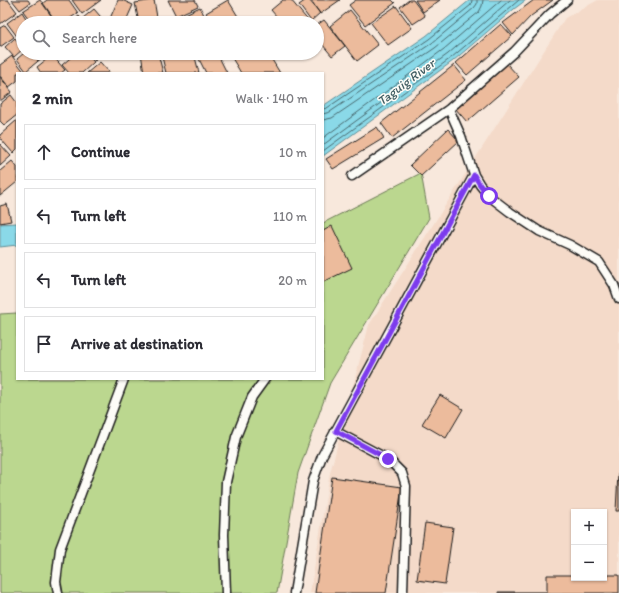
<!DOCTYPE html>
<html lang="en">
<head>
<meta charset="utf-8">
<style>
  body { margin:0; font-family:Itim,sans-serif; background:#f2f2f3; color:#2b2b33 }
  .controls { position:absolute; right:12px; bottom:12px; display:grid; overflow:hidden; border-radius:0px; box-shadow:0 1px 3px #0004 }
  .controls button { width:36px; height:36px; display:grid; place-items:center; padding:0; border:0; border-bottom:1px solid #e1e1e2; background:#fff; color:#2b2b33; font:20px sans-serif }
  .stop { position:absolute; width:12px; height:12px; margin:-9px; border:3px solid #7c3aed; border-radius:50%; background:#fff }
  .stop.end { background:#7c3aed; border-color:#fff; box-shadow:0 1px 4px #0008 }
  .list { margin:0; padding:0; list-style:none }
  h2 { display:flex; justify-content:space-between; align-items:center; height:52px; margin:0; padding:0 16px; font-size:17px }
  h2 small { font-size:13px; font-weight:400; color:#7c7c81 }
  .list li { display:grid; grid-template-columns:26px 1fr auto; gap:12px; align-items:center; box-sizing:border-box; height:56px; margin:0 8px 8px; padding:0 8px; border:1px solid #e1e1e2; border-radius:0px }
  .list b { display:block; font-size:15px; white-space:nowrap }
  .list em { font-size:13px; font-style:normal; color:#7c7c81 }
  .icon { flex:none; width:22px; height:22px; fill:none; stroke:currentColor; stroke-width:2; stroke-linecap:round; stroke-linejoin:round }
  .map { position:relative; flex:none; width:619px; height:593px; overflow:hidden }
  .search { position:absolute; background:#fff; box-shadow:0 1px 3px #0004; left:16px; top:16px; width:308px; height:44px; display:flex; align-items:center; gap:10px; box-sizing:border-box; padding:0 14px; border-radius:22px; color:#7c7c81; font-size:15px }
  .panel { position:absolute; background:#fff; box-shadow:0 1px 3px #0004; left:16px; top:72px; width:308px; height:308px; border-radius:0px }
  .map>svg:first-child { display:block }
</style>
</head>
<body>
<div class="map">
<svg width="619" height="593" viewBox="0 0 619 593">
  <rect width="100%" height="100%" fill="#f8e8dc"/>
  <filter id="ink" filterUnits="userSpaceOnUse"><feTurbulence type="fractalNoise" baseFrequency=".025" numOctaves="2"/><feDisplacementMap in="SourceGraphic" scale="8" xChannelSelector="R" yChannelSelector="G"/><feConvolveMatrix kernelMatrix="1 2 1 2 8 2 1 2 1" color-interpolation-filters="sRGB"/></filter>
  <g filter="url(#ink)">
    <path fill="#f4dac9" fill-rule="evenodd" d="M 598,0 L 619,0 L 619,593 L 310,593 L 330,473 L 369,325 L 565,18 ZM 574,512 L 604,512 L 604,578 L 574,578 Z"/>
    <path fill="#bbd78f" stroke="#6c7a56" d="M 421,173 L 429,218 L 330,383 L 298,473 L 277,593 L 0,593 L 0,314 L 17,313 L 17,379 L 323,379 L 323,223 Z"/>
    <path fill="#8ad9e8" stroke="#5e8d96" d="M 470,0 L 526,0 L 514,9 L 453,61 L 323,156 L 323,106 L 426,36 Z
      M 17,223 L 17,245 L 0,247 L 0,224 Z"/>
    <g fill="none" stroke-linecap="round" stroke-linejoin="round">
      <path stroke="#48686e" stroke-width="1" d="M 323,109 L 327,108 L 429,39 L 471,5 L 472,0
        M 323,114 L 330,112 L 432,43 L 474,8 L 477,4 L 477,0
        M 323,120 L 332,118 L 435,48 L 479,12 L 482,6 L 483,0
        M 323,138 L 444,49 L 501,0
        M 323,145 L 448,54 L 510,0
        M 323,151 L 451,58 L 519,0"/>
    </g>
    <path fill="#ecbb9c" stroke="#1c1c1c" d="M 0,0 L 8,0 L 17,12 L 0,24 Z
      M 12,0 L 28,0 L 30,3 L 20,10 Z
      M 40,0 L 55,21 L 52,23 L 32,23 L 23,11 Z
      M 47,0 L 69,0 L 78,13 L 63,23 L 57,23 L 43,3 Z
      M 72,0 L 101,0 L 82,14 Z
      M 118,0 L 122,0 L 133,5 L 125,23 L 108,23 Z
      M 154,0 L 158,23 L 139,23 L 135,3 Z
      M 168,0 L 195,0 L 198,6 L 176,16 Z
      M 228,0 L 242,23 L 212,23 L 206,13 Z
      M 283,0 L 291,0 L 310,23 L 282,23 L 271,10 Z
      M 306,0 L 309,0 L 320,13 L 311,21 L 299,5 Z
      M 311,0 L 340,0 L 320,14 Z
      M 356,0 L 392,0 L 395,3 L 365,25 L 349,5 Z
      M 409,0 L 413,0 L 425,16 L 413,24 L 400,7 Z
      M 415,0 L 440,0 L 423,12 Z
      M 534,0 L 553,0 L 531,16 L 513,35 L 503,23 Z
      M 396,6 L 412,28 L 388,45 L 371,23 Z
      M 200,7 L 208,23 L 182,23 L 179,17 Z
      M 94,9 L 106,23 L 87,23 L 83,18 Z
      M 350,10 L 378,45 L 357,61 L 330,26 Z
      M 22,12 L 29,23 L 23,23 L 23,36 L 19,39 L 7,23 Z
      M 79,16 L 85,23 L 70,23 Z
      M 178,16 L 181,23 L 162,23 Z
      M 324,20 L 345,46 L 332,56 L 317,38 L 317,25 Z
      M 501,24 L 512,36 L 467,75 L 456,63 Z
      M 5,25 L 14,37 L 0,47 L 0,28 Z
      M 15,38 L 23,49 L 14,57 L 5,47 Z
      M 24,53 L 40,53 L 43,57 L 26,71 L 17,59 Z
      M 53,53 L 69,53 L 59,60 Z
      M 76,53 L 86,53 L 94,62 L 82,73 L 69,73 L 62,65 Z
      M 88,53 L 103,53 L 95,61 Z
      M 141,53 L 158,53 L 163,73 L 144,73 Z
      M 161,53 L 194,53 L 199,73 L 166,73 Z
      M 196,53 L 217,53 L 227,73 L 206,73 Z
      M 229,53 L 268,53 L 280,73 L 241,73 Z
      M 52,55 L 65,70 L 61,73 L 41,73 L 37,67 Z
      M 12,56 L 25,73 L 17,73 L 17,81 L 9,87 L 0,76 L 0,65 Z
      M 100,62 L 110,73 L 87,73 Z
      M 507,64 L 519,77 L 467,122 L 455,108 Z
      M 454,65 L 466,80 L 392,138 L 381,123 Z
      M 0,77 L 12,92 L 0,101 Z
      M 11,95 L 17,103 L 17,115 L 4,125 L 0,121 L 0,104 Z
      M 17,120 L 17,149 L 13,153 L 0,138 L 0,135 Z
      M 377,127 L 384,138 L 333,169 L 326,159 Z
      M 448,129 L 459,141 L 421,176 L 410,165 Z
      M 0,144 L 11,156 L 0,166 Z
      M 12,161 L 17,167 L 17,182 L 0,196 L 0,171 Z
      M 7,204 L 11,221 L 0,223 L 0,206 Z
      M 332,226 L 352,268 L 323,282 L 323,231 Z
      M 440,395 L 463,409 L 446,438 L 422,424 Z
      M 618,473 L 619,473 L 619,511 L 616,511 Z
      M 332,477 L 402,487 L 386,593 L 315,593 Z
      M 425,523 L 453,527 L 445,584 L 417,580 Z
      M 547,575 L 574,575 L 574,578 L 604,578 L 604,575 L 619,575 L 619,593 L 547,593 Z
      M 498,592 L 546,592 L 546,593 L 498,593 Z"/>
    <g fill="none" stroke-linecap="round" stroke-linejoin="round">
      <g stroke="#1c1c1c" stroke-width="11">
        <path id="service" d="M 449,109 L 461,136 L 474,175 L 480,185 L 489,196 L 510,212 L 539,231 L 570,245 L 599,262 L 614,285 L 619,299
          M 352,176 L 449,109 L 514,52 L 550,14 L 567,0
          M 335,431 L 388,459 L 402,473 L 406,486 L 403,593
          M 58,593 L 56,582 L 60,549 L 124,379
          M 226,593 L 224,535 L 226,482 L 236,437 L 252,397 L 265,379
          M 294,593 L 313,481 L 322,456 L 474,175"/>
      </g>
      <use href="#service" stroke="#fdfcf7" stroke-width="8"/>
    </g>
  </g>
  <g fill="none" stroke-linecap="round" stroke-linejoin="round" filter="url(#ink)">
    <path stroke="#7c3aed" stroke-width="5" d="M 388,459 L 336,431 L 474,175 L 480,185 L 489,196"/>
  </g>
  <g text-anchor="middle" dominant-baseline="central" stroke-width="3" stroke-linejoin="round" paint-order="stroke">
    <g font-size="13" font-style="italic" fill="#425e63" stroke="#fdfcf7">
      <text transform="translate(406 82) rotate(-37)">Taguig River</text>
    </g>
  </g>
</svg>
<div class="controls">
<button>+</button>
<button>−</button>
</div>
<div class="stop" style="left:489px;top:196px"></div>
<div class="stop end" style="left:388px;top:459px"></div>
<div class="search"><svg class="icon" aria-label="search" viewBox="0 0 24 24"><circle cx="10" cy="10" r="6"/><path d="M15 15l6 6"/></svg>Search here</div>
<section class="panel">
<h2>2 min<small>Walk · 140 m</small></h2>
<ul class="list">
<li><svg class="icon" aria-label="ahead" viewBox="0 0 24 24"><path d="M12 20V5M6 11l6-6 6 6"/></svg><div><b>Continue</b></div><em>10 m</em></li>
<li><svg class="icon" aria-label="left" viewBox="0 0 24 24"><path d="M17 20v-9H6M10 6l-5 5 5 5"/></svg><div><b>Turn left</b></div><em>110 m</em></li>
<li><svg class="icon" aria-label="left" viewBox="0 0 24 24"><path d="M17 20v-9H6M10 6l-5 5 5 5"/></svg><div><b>Turn left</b></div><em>20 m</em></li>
<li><svg class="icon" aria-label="arrive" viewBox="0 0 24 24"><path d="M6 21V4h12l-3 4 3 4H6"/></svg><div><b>Arrive at destination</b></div></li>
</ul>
</section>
</div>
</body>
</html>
